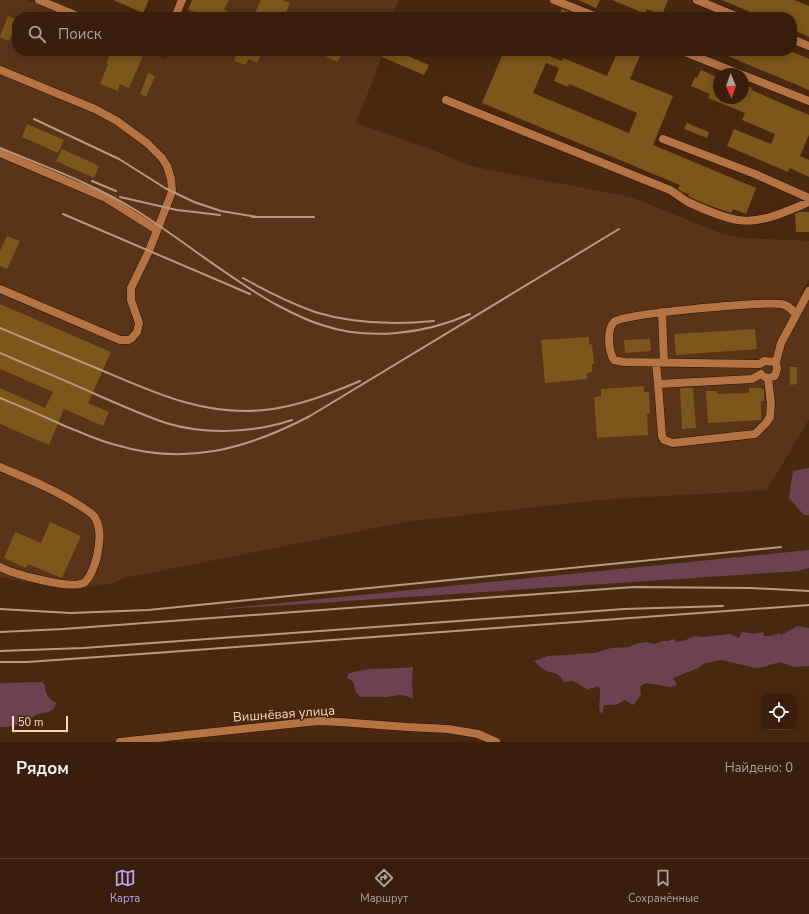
<!DOCTYPE html>
<html lang="ru">
<head>
<meta charset="utf-8">
<style>
  body { margin:0; font-family:"Nunito Sans",sans-serif; background:#432b19; color:#f1f3f6 }
  .controls { position:absolute; right:12px; bottom:12px; display:grid; overflow:hidden; border-radius:8px; box-shadow:0 2px 10px #0003 }
  .controls button { width:36px; height:36px; display:grid; place-items:center; padding:0; border:0; border-bottom:1px solid #523c2c; background:#381e0b; color:#f1f3f6; font:20px sans-serif }
  .compass { position:absolute; left:713px; top:68px; width:36px; height:36px; border-radius:50%; background:#381e0b; box-shadow:0 2px 10px #0003; rotate:178deg }
  .scale { position:absolute; left:12px; bottom:10px; width:56px; box-sizing:border-box; padding-left:4px; border:2px solid #fcd7c0; border-top:0; font-size:11px; line-height:14px; white-space:nowrap; color:#fcd7c0; -webkit-text-stroke:3px #4a280f; paint-order:stroke }
  .list { margin:0; padding:0; list-style:none }
  h2 { display:flex; justify-content:space-between; align-items:center; height:52px; margin:0; padding:0 16px; font-size:17px }
  h2 small { font-size:13px; font-weight:400; color:#aba29d }
  .icon { flex:none; width:22px; height:22px; fill:none; stroke:currentColor; stroke-width:2; stroke-linecap:round; stroke-linejoin:round }
  .map { position:relative; flex:none; width:809px; height:742px; overflow:hidden }
  .search { position:absolute; background:#381e0b; box-shadow:0 2px 10px #0003; left:12px; right:12px; top:12px; height:44px; display:flex; align-items:center; gap:10px; box-sizing:border-box; padding:0 14px; border-radius:16px; color:#aba29d; font-size:15px }
  .sheet { height:116px; background:#381e0b }
  nav { display:flex; justify-content:space-around; align-items:center; box-sizing:border-box; height:56px; border-top:1px solid #523c2c; background:#381e0b; font-size:11px; color:#aba29d }
  nav a { display:grid; justify-items:center; gap:2px }
  nav .on { color:#bca0f2 }
  .map>svg:first-child { display:block }
</style>
</head>
<body>
<div class="map">
<svg width="809" height="742" viewBox="0 0 809 742">
  <rect width="100%" height="100%" fill="#4a280f"/>
  <path fill="#5a3418" d="M 0,0 L 27,0 L 68,17 L 17,17 L 17,51 L 136,51 L 143,54 L 145,51 L 148,51 L 166,59 L 170,51 L 384,51 L 356,123 L 430,149 L 471,166 L 634,198 L 722,234 L 745,238 L 809,241 L 809,279 L 802,290 L 809,291 L 809,419 L 767,490 L 597,500 L 405,522 L 124,578 L 113,583 L 89,587 L 78,588 L 51,586 L 0,577 Z
    M 192,0 L 399,0 L 395,8 L 395,17 L 185,17 Z"/>
  <path fill="#6c4253" d="M 809,468 L 809,515 L 804,515 L 789,498 L 793,471 Z
    M 809,550 L 809,568 L 798,571 L 211,610 Z
    M 798,626 L 809,628 L 809,666 L 794,667 L 780,662 L 763,667 L 755,668 L 722,660 L 705,663 L 698,668 L 673,678 L 677,685 L 670,687 L 646,683 L 642,685 L 640,687 L 641,695 L 633,705 L 625,700 L 616,705 L 604,705 L 602,714 L 600,712 C 598,704 601,696 600,688 L 596,686 L 594,688 L 590,688 L 589,690 L 573,681 L 564,682 C 557,670 554,675 545,670 C 541,668 538,664 534,661 L 548,656 L 595,653 L 611,648 L 629,647 L 635,644 L 646,642 L 654,644 L 663,641 L 669,641 L 673,639 L 677,642 L 686,640 L 694,636 L 702,637 L 730,634 L 739,638 L 742,632 L 755,634 L 763,632 L 764,636 L 771,636 L 779,633 L 780,635 L 783,634 Z
    M 413,667 L 412,683 L 413,699 C 401,693 399,695 387,697 C 379,697 370,697 361,697 C 359,695 357,694 356,692 C 353,684 356,682 347,678 L 348,674 C 369,666 391,670 413,667 Z
    M 42,682 L 45,685 C 45,693 48,699 56,703 C 54,714 43,712 36,715 C 33,717 31,719 28,721 C 20,725 9,727 0,727 L 0,683 Z"/>
  <path fill="#7c561a" fill-rule="evenodd" d="M 113,0 L 149,0 L 143,13 Z
    M 192,0 L 229,0 L 224,10 L 240,17 L 206,17 L 188,9 Z
    M 261,0 L 282,0 L 290,3 L 284,17 L 253,17 Z
    M 578,0 L 600,0 L 596,8 Z
    M 612,0 L 668,0 L 662,15 L 647,9 L 646,14 Z
    M 722,0 L 794,0 L 809,6 L 809,37 L 792,29 L 792,17 L 762,17 Z
    M 562,9 L 582,17 L 558,17 Z
    M 8,16 L 17,20 L 17,23 L 9,41 L 0,37 Z
    M 112,51 L 136,51 L 144,54 L 129,88 L 120,84 L 118,91 L 100,84 L 108,64 L 106,63 Z
    M 238,51 L 262,51 L 257,63 L 248,59 L 246,65 L 234,61 Z
    M 328,51 L 344,51 L 337,62 L 325,56 Z
    M 385,51 L 396,51 L 429,65 L 424,75 L 382,57 Z
    M 504,51 L 551,51 L 549,56 L 562,61 L 563,58 L 607,76 L 618,51 L 642,51 L 630,79 L 673,96 L 653,145 L 756,188 L 746,214 L 733,209 L 731,213 L 708,205 L 690,197 L 688,196 L 689,194 L 682,192 L 678,189 L 680,185 L 482,103 ZM 546,63 L 559,68 L 554,81 L 568,87 L 569,84 L 637,113 L 629,133 L 533,93 Z
    M 716,51 L 790,51 L 809,59 L 809,90 Z
    M 701,70 L 719,78 L 719,98 L 743,98 L 743,84 L 752,88 L 751,90 L 809,115 L 809,135 L 800,156 L 809,160 L 809,177 L 790,168 L 788,172 L 727,146 L 734,129 L 771,144 L 775,134 L 742,120 L 745,113 L 708,98 L 710,94 L 691,86 L 695,77 L 697,78 Z
    M 148,73 L 155,76 L 146,97 L 140,94 Z
    M 687,123 L 709,132 L 707,138 L 684,129 Z
    M 27,124 L 64,140 L 58,153 L 22,137 Z
    M 62,149 L 99,166 L 94,178 L 56,161 Z
    M 799,212 L 809,212 L 809,232 L 796,232 L 795,214 Z
    M 7,236 L 20,241 L 7,269 L 0,266 L 0,251 Z
    M 0,304 L 111,352 L 88,403 L 109,412 L 103,426 L 64,409 L 49,445 L 0,424 L 0,388 L 45,408 L 53,392 L 0,369 Z
    M 755,329 L 757,349 L 676,355 L 674,334 Z
    M 589,337 L 589,345 L 592,344 L 594,364 L 592,364 L 592,372 L 587,373 L 587,379 L 545,383 L 541,340 Z
    M 650,339 L 651,351 L 625,353 L 624,340 Z
    M 790,367 L 797,367 L 797,384 L 790,385 Z
    M 644,386 L 644,392 L 649,392 L 650,414 L 647,414 L 648,435 L 597,438 L 594,397 L 601,396 L 601,389 Z
    M 680,388 L 693,388 L 696,428 L 682,429 Z
    M 749,388 L 761,388 L 761,389 L 764,389 L 764,401 L 761,401 L 761,420 L 708,423 L 706,391 L 717,391 L 717,394 L 749,393 Z
    M 50,522 L 81,536 L 62,578 L 28,564 L 26,568 L 4,558 L 15,532 L 41,543 Z"/>
  <g fill="none" stroke-linecap="round" stroke-linejoin="round">
    <g stroke="#281406" stroke-width="9">
      <path id="minor" d="M 39,0 L 80,17
        M 554,0 L 597,17
        M 697,0 L 738,17
        M 175,17 L 182,0
        M 792,39 L 809,46
        M 682,51 L 740,74
        M 0,70 L 95,109 L 117,121 L 147,143 L 162,158 L 167,166 L 171,179 L 172,191 L 170,197 L 149,251 L 131,288 L 131,300 L 139,323 L 137,332 L 132,338 L 129,340 L 120,340 L 0,289
        M 743,75 L 809,101
        M 446,100 L 670,190 C 677,194 682,199 688,202 C 701,208 724,218 738,220 C 762,224 787,211 809,202
        M 663,139 L 755,174 L 809,198
        M 0,153 L 106,198 L 157,230
        M 662,312 L 664,363
        M 796,314 C 791,309 788,305 781,304 C 762,302 624,313 614,322 C 606,330 609,352 614,360 L 624,362 L 760,364 L 764,361 L 776,362 L 781,343 L 809,291
        M 656,363 L 658,384 L 752,379 L 761,374
        M 765,377 L 768,378 L 775,376 L 777,369 L 776,362
        M 658,384 L 662,436 L 664,440 L 673,443 L 755,434 L 766,423 L 770,417 L 771,404 L 768,378
        M 0,467 C 28,479 56,490 82,507 C 86,510 90,512 94,516 C 101,527 100,539 98,551 C 97,559 91,577 85,582 C 73,591 14,574 0,567
        M 120,742 L 318,721 L 340,722 L 407,727 L 448,729 L 478,734 L 496,742"/>
    </g>
    <use href="#minor" stroke="#b57344" stroke-width="8"/>
    <path stroke="#ba977f" stroke-width="2" d="M 34,119 L 119,159 L 165,188 L 194,202 L 221,211 L 257,217
      M 0,148 C 46,167 94,184 137,211 C 184,241 227,277 275,304 C 290,312 305,320 322,325 C 369,341 425,334 470,314
      M 92,181 L 116,191
      M 120,197 L 177,210 L 220,215
      M 63,214 L 250,294
      M 252,217 L 314,217
      M 243,278 C 266,291 290,303 315,312 C 354,324 394,325 434,321
      M 0,328 C 34,342 67,356 101,370 C 155,393 204,416 264,410 C 297,407 329,394 360,381
      M 0,353 C 32,367 64,380 95,394 C 118,404 142,415 166,423 C 205,435 253,433 292,420
      M 0,398 C 22,407 45,417 67,427 C 83,433 99,441 116,445 C 186,466 247,449 310,416 L 619,229
      M 0,609 L 71,613 L 148,610 L 781,547
      M 0,632 L 63,629 L 634,587 L 751,588 L 809,591
      M 0,651 L 83,648 L 570,613 L 624,609 L 723,606
      M 0,662 L 27,662 L 155,653 L 809,605"/>
  </g>
  <g text-anchor="middle" dominant-baseline="central" stroke-width="3" stroke-linejoin="round" paint-order="stroke">
    <g font-size="13" fill="#fcd7c0" stroke="#4a280f">
      <text transform="translate(284 714) rotate(-4)">Вишнёвая улица</text>
    </g>
  </g>
</svg>
<div class="controls">
<button><svg class="icon" aria-label="locate" viewBox="0 0 24 24"><circle cx="12" cy="12" r="6"/><path d="M12 2v4M12 18v4M2 12h4M18 12h4"/></svg></button>
</div>
<svg class="compass" viewBox="-18 -18 36 36"><path d="M0-13l5 13h-10z" fill="#e53935"/><path d="M0 13l5-13h-10z" fill="#aba29d"/></svg>
<div class="scale">50 m</div>
<div class="search"><svg class="icon" aria-label="search" viewBox="0 0 24 24"><circle cx="10" cy="10" r="6"/><path d="M15 15l6 6"/></svg>Поиск</div>
</div>
<section class="sheet">
<h2>Рядом<small>Найдено: 0</small></h2>
<ul class="list">
</ul>
</section>
<nav>
<a class="on"><svg class="icon" aria-label="map" viewBox="0 0 24 24"><path d="M3 6l6-2 6 2 6-2v14l-6 2-6-2-6 2zM9 4v14M15 6v14"/></svg>Карта</a>
<a><svg class="icon" aria-label="directions" viewBox="0 0 24 24"><path d="M12 3l9 9-9 9-9-9zM9 14v-3h6M13 9l2 2-2 2"/></svg>Маршрут</a>
<a><svg class="icon" aria-label="saved" viewBox="0 0 24 24"><path d="M7 4h10v16l-5-4-5 4z"/></svg>Сохранённые</a>
</nav>
</body>
</html>
